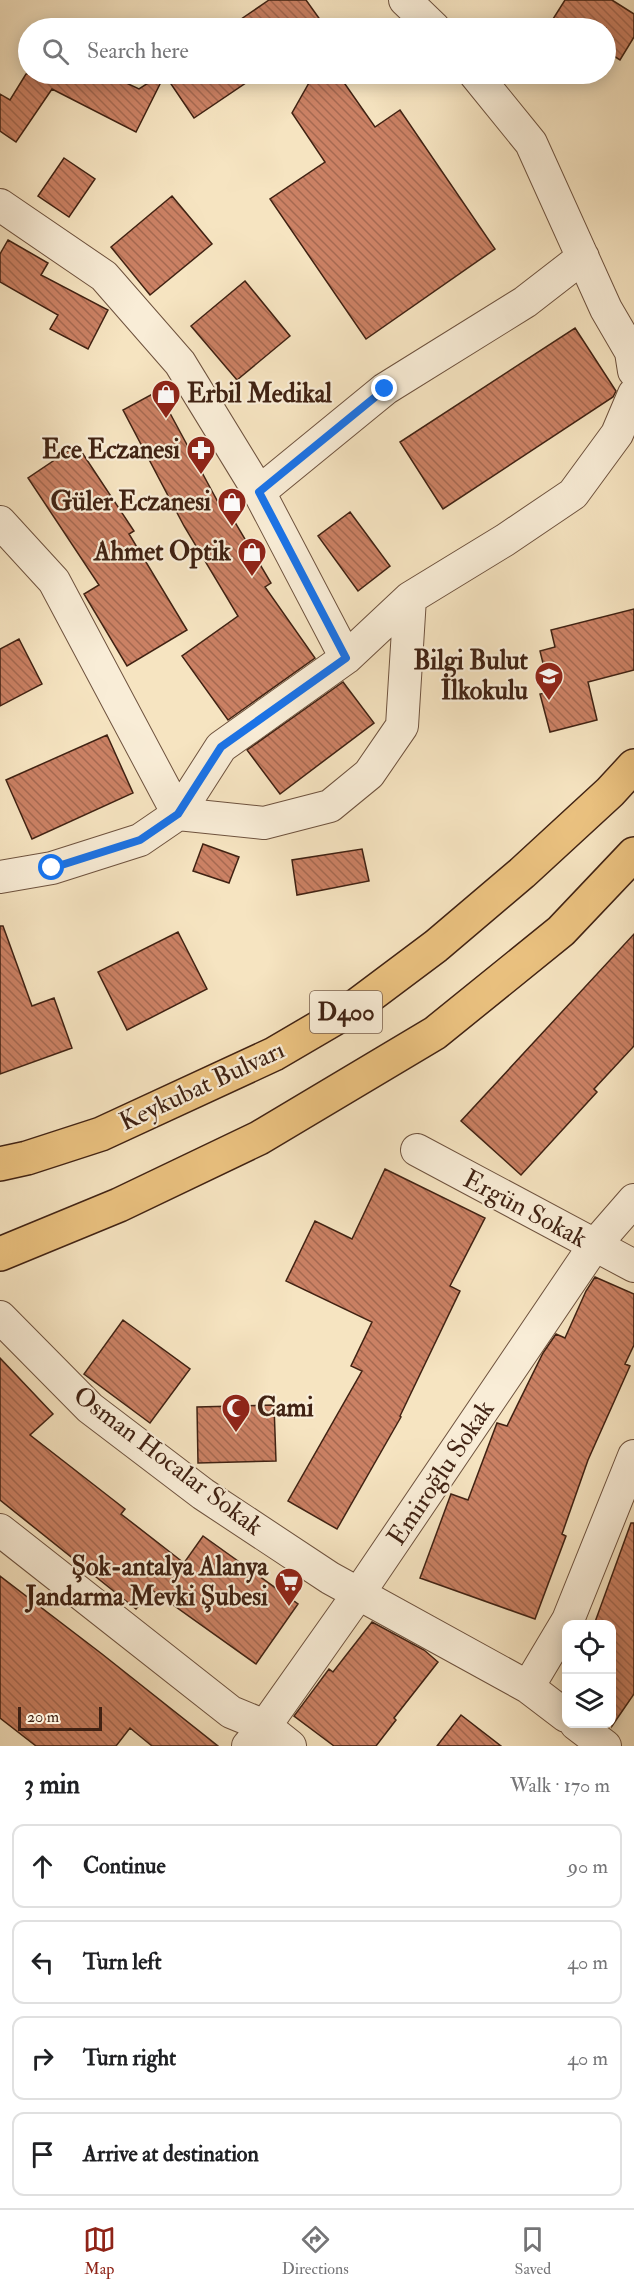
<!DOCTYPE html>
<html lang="en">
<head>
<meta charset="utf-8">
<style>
  body { margin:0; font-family:"IM FELL Double Pica",serif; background:#f6f6f6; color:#202124 }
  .controls { position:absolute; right:18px; bottom:18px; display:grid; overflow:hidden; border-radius:12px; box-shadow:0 3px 15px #0003 }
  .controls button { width:54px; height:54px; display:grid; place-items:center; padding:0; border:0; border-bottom:2px solid #e0e0e0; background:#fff; color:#202124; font:30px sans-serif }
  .scale { position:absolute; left:18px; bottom:15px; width:84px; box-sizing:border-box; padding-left:6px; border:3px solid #402213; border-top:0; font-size:16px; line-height:21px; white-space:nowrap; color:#402213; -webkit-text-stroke:4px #f9edd7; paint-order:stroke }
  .stop { position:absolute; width:18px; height:18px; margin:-14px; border:4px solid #1a73e8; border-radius:50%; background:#fff }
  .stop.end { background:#1a73e8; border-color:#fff; box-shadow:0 2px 6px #0008 }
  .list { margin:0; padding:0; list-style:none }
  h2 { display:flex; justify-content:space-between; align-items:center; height:78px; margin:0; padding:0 24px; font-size:26px }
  h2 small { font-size:20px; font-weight:400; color:#757577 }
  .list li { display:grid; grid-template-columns:39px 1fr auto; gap:18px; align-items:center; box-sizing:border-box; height:84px; margin:0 12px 12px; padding:0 12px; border:2px solid #e0e0e0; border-radius:12px }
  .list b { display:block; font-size:22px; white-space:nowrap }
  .list em { font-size:20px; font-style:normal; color:#757577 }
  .icon { flex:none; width:33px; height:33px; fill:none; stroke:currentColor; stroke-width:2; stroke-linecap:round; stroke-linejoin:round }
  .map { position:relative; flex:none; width:634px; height:1746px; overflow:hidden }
  .search { position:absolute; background:#fff; box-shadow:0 3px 15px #0003; left:18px; right:18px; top:18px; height:66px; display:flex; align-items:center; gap:15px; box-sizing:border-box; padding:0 21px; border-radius:33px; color:#757577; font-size:22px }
  .sheet { height:462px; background:#fff }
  nav { display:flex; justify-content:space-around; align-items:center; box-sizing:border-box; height:84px; border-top:2px solid #e0e0e0; background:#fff; font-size:16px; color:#757577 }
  nav a { display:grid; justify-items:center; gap:3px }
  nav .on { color:#8f2418 }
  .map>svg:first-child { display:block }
</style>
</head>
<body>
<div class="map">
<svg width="634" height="1746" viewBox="0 0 634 1746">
  <defs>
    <pattern id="building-back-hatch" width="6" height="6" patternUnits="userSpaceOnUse" patternTransform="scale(1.5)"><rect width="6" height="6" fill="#cb8164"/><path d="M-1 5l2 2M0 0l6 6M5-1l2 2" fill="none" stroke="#a66951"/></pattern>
  </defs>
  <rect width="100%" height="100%" fill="#f6e4c1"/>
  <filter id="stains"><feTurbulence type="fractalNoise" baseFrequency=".00333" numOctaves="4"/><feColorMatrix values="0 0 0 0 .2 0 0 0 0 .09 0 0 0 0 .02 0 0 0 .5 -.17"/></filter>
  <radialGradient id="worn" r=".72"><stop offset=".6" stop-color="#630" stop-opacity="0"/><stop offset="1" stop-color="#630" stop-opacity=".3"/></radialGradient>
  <path fill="url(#building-back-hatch)" stroke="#402213" stroke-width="1.5" d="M 269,0 L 306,0 L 326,28 L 228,28 Z
    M 565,0 L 612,0 L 634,14 L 634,37 L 620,60 L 606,51 L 606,28 L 568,28 L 553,19 Z
    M 26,74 L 107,74 L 139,89 L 162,74 L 165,74 L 136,132 L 52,89 L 16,142 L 0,131 L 0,94 L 10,100 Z
    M 181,74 L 259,74 L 194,118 L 169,81 Z
    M 314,74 L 338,74 L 375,127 L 400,110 L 495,249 L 366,339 L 270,199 L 325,162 L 292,113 Z
    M 64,158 L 95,179 L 69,217 L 38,196 Z
    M 172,196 L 212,244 L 150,295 L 111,247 Z
    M 8,240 L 48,263 L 41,275 L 108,310 L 88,349 L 50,329 L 58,315 L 0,282 L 0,254 Z
    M 245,281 L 290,336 L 237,380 L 191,326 Z
    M 575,328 L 616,391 L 613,397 L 443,509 L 400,442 Z
    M 158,391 L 219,504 L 223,502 L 271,583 L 265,587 L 315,658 L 228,720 L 182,656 L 238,616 L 184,526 L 123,410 Z
    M 77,445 L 134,531 L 129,534 L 187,630 L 127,666 L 84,594 L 99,585 L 28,478 Z
    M 350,512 L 390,566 L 358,591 L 318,536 Z
    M 634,609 L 634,670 L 588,682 L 597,720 L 550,732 L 540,694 L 550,692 L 540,651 L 555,647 L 551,630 Z
    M 19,639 L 42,684 L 0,706 L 0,649 Z
    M 343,682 L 374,723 L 280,794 L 247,750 Z
    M 107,735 L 133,793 L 32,839 L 6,780 Z
    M 203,844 L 239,857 L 229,883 L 193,871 Z
    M 362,849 L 369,881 L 297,895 L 292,860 Z
    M 0,926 L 3,926 L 32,1006 L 54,998 L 72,1048 L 0,1074 Z
    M 178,932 L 207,989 L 127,1030 L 98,972 Z
    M 634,934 L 634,1046 L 594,1089 L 597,1092 L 521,1175 L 461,1121 Z
    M 385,1169 L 485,1218 L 450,1286 L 460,1291 L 400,1416 L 401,1417 L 337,1529 L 288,1501 L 362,1371 L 351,1366 L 372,1322 L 286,1281 L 315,1221 L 352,1239 Z
    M 595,1277 L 634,1294 L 634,1345 L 625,1364 L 630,1366 L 588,1460 L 562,1534 L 566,1536 L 535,1619 L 420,1578 L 451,1494 L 468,1500 L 497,1423 L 507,1426 L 543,1353 L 556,1334 L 565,1338 L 586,1291 Z
    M 123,1320 L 190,1369 L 150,1423 L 84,1374 Z
    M 0,1358 L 53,1414 L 30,1435 L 125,1509 L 121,1514 L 184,1563 L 203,1536 L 298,1604 L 256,1664 L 152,1590 L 136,1609 L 0,1500 Z
    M 274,1405 L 276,1461 L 198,1463 L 197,1407 Z
    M 631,1523 L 634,1523 L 634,1694 L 612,1726 L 612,1624 L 595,1622 Z
    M 0,1576 L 102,1654 L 218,1746 L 152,1746 L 130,1728 L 116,1746 L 36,1746 L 0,1718 Z
    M 372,1622 L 424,1650 L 438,1662 L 394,1718 L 396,1720 L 376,1746 L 334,1746 L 294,1716 L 329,1669 L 333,1672 Z
    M 461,1715 L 501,1746 L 437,1746 Z"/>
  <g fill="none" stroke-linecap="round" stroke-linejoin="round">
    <g stroke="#6e523e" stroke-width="34">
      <path id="minor" d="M 405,0 L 434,28
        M 475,74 L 531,143 L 606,309 L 631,352 L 634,371
        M 0,205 L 104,276 L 180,363 L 259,492 L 346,658
        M 259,492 L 385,389 L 525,302 L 583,257
        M 0,522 L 54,581 L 178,814 L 264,823 L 330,806 L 369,774 L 402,726 L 410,598
        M 0,877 L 52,868 L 140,840 L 178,814 L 221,747 L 346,658 L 410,598 L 505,540 L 573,494 L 617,434 L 634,394
        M 417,1150 L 634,1266
        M 0,1317 L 90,1408 L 203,1494 L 330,1578 L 528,1687 L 566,1716
        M 0,1530 L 231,1712 L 265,1726 L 290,1746
        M 528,1687 L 568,1620 L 634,1456
        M 576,1724 L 605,1746
        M 248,1746 L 265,1726 L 359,1593 L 594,1246 L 634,1200"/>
    </g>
    <g stroke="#402213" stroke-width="36">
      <path id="highway" d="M 0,1164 L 27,1158 L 101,1134 L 274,1054 L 356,1006 L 436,946 L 522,873 L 610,792 L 634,766
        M 0,1254 L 119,1205 L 259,1138 L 435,1033 L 561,931 L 634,854"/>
    </g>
    <use href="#minor" stroke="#f9edd7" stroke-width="32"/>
    <use href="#highway" stroke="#ebc280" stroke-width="33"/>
  </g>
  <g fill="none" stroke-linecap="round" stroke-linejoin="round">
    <path stroke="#1a73e8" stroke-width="8" d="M 52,868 L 140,840 L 178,814 L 221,747 L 346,658 L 259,492 L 385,389"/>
  </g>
  <defs>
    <g id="shop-pin" transform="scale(1.5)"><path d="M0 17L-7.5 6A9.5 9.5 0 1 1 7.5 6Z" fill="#8f2418" stroke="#f9edd7"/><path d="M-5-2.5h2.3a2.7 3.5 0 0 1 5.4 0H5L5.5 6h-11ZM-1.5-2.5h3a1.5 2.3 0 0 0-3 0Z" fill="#fff"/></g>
    <g id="pharmacy-pin" transform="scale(1.5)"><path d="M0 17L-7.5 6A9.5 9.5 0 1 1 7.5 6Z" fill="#8f2418" stroke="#f9edd7"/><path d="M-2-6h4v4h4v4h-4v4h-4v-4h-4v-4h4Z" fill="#fff"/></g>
    <g id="school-pin" transform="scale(1.5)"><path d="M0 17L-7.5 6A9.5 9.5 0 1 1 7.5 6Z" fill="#8f2418" stroke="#f9edd7"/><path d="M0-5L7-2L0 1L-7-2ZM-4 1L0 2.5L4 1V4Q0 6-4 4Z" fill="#fff"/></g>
    <g id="mosque-pin" transform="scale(1.5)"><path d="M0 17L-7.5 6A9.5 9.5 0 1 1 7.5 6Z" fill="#8f2418" stroke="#f9edd7"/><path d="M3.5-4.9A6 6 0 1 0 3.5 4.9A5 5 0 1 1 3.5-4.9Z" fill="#fff"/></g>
    <g id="supermarket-pin" transform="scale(1.5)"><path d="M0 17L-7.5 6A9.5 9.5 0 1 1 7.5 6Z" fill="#8f2418" stroke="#f9edd7"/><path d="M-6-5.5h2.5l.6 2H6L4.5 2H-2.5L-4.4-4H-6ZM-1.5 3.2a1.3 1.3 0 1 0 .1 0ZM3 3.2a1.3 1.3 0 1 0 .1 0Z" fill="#fff"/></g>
  </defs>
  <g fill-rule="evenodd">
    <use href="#shop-pin" x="166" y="394"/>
    <use href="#pharmacy-pin" x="201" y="450"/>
    <use href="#shop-pin" x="232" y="502"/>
    <use href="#shop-pin" x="252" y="552"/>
    <use href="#school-pin" x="549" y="676"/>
    <use href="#mosque-pin" x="236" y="1408"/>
    <use href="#supermarket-pin" x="289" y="1582"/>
  </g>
  <g text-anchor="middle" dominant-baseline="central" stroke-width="4.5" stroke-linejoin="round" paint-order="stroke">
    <rect fill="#f9edd7" stroke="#785f4e" stroke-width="1.5" x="310" y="991" width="72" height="42" rx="4.5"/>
    <g font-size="24" font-weight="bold" fill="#402213">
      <text x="346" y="1012">D400</text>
    </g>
    <g font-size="26" font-weight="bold" fill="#402213" stroke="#f9edd7" text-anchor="end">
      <text x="187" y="394" text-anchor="start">Erbil Medikal</text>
      <text x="180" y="450">Ece Eczanesi</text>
      <text x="211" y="502">Güler Eczanesi</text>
      <text x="231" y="552">Ahmet Optik</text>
      <text x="528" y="661">Bilgi Bulut<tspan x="528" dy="30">İlkokulu</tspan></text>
      <text x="257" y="1408" text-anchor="start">Cami</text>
      <text x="268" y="1567">Şok-antalya Alanya<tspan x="268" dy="30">Jandarma Mevki Şubesi</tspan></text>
    </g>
    <g font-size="26" fill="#402213" stroke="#f9edd7">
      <text transform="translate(202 1086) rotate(-25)">Keykubat Bulvarı</text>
      <text transform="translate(525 1209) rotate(28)">Ergün Sokak</text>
      <text transform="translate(168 1461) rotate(37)">Osman Hocalar Sokak</text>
      <text transform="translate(441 1473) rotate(-56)">Emiroğlu Sokak</text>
    </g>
  </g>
  <rect width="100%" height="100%" filter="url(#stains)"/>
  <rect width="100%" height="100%" fill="url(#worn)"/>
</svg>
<div class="controls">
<button><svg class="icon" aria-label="locate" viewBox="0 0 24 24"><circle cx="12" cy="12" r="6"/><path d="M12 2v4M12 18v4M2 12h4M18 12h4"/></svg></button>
<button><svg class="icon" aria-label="layers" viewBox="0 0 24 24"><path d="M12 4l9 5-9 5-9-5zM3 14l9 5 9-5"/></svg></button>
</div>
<div class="scale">20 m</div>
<div class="stop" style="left:52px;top:868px"></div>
<div class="stop end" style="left:385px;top:389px"></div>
<div class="search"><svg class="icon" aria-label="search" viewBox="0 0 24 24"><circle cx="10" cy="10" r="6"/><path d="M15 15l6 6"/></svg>Search here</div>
</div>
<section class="sheet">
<h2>3 min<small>Walk · 170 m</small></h2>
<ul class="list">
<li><svg class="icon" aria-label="ahead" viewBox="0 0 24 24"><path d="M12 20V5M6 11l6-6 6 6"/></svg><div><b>Continue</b></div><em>90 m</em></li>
<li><svg class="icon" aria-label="left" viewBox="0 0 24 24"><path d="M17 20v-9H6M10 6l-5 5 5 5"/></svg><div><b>Turn left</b></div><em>40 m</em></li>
<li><svg class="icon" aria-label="right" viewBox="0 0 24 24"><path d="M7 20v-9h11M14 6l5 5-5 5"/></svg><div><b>Turn right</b></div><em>40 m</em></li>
<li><svg class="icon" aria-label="arrive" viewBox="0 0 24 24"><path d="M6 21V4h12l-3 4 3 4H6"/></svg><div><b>Arrive at destination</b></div></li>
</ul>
</section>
<nav>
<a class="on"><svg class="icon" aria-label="map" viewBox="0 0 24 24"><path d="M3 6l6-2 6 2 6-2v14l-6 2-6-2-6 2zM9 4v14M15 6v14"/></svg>Map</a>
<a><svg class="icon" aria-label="directions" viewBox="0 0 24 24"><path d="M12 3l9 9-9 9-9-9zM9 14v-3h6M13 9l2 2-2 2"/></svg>Directions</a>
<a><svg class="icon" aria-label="saved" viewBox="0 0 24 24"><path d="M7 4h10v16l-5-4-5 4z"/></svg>Saved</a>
</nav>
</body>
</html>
